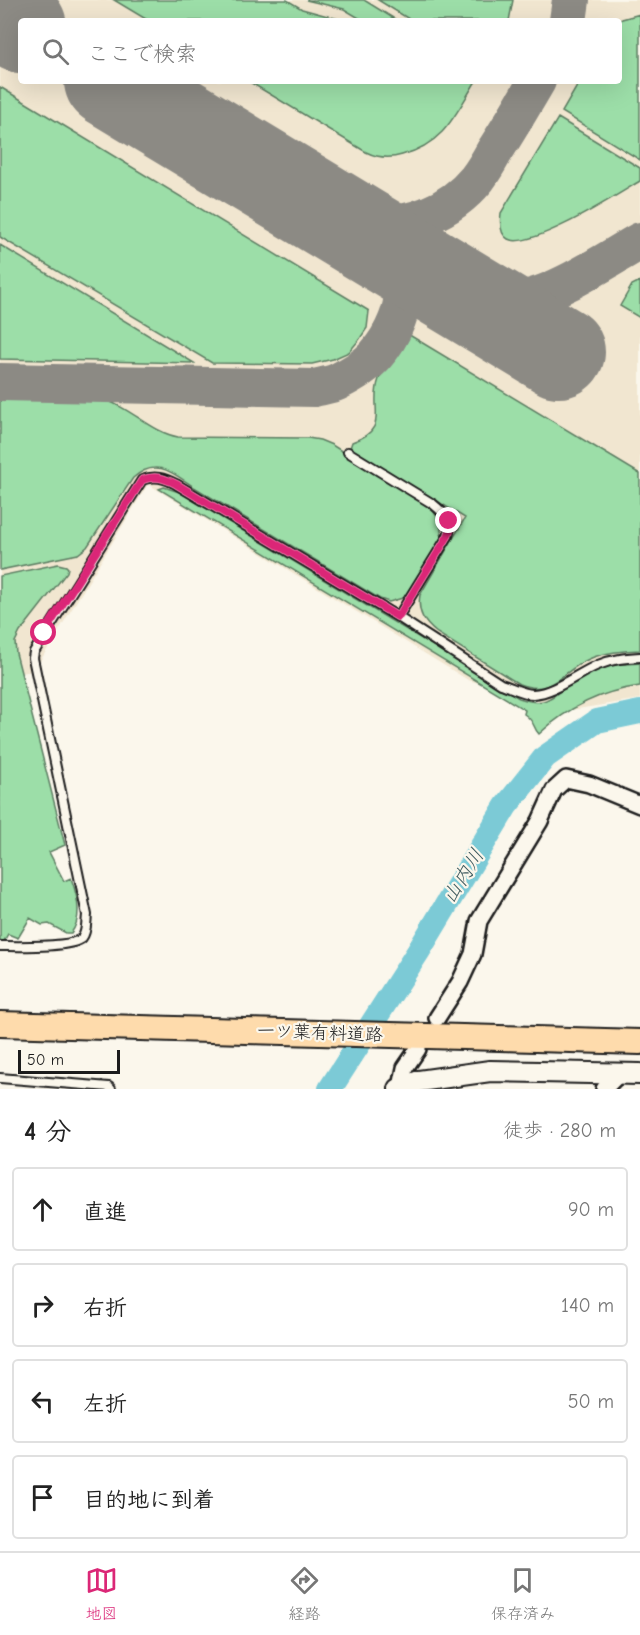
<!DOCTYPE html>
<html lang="ja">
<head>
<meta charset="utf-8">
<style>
  body { margin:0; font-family:"Comic Neue","Klee One",sans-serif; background:#f2f2f2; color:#222 }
  .scale { position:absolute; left:18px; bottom:15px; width:102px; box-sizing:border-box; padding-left:6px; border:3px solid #1c1c1c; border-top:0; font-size:16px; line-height:21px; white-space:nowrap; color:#1c1c1c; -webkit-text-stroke:4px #fbf7ec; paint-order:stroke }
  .stop { position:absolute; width:18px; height:18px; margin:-14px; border:4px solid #db2777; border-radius:50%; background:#fff }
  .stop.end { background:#db2777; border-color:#fff; box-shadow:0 2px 6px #0008 }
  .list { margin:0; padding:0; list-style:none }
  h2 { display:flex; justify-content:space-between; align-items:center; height:78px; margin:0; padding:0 24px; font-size:26px }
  h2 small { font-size:20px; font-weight:400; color:#767676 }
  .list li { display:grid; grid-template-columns:39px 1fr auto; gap:18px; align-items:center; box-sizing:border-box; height:84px; margin:0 12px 12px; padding:0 12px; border:2px solid #e0e0e0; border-radius:6px }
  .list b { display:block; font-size:22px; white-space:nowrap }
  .list em { font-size:20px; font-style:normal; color:#767676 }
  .icon { flex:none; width:33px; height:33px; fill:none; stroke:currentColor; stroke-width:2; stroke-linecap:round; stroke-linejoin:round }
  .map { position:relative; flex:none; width:640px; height:1089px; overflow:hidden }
  .search { position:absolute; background:#fff; box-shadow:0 6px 24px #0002; left:18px; right:18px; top:18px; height:66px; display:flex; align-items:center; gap:15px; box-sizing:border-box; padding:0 21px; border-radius:6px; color:#767676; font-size:22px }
  .sheet { height:462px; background:#fff }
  nav { display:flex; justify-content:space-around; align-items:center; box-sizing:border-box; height:84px; border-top:2px solid #e0e0e0; background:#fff; font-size:16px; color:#767676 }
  nav a { display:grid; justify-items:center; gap:3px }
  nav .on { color:#db2777 }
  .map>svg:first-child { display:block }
</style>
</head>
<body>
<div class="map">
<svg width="640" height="1089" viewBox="0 0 640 1089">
  <rect width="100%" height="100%" fill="#fbf7ec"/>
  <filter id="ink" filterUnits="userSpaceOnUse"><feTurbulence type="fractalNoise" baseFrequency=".0167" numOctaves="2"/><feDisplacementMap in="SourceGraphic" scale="12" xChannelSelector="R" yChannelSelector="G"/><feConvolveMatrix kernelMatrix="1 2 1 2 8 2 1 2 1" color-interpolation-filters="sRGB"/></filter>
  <g filter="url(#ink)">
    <path fill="#f1e6d0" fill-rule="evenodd" d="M 0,0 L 640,0 L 640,699 L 571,710 L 468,680 L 148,484 L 34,671 L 0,676 ZM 21,21 L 619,21 L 619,81 L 21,81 Z"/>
    <path fill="#9cdea8" stroke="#5c7d62" stroke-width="1.5" d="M 114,0 L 287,0 L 302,9 L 346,21 L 149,21 Z
      M 306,0 L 364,0 L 398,21 L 364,21 L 344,9 Z
      M 378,0 L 513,0 L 509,21 L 412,21 Z
      M 640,14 L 640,160 L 562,112 L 580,81 L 619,81 L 619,22 L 622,19 Z
      M 248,81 L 476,81 C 455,115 444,144 402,155 C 389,159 378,158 366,152 Z
      M 0,87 L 369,311 L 367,328 L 359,340 L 349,352 L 333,359 L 312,364 L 212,363 L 0,237 Z
      M 558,118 L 640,168 L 640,181 C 618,194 530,251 508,239 C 499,234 500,221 501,213 Z
      M 0,245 L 194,363 L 0,359 Z
      M 640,281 L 640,318 L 620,306 L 632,285 Z
      M 406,333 L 640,474 L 640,650 C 623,651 605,652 589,659 C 561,671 553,697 519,684 L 437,633 C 424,623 417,612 420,595 L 465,518 L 350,448 L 352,442 C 392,428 368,408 379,379 C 386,363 397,348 406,333 Z
      M 0,396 L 98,398 C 129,405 150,432 178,437 L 308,438 L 320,440 L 332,445 L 426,504 C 439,515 444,527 440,545 L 406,597 L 389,602 L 380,599 L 194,487 C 173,473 156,457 133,478 L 87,547 L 78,554 L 0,570 Z
      M 164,487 L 179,492 L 519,698 C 548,708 551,696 573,682 C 579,677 587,673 594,670 C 607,664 625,664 640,663 L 640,686 C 602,691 567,708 539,734 C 532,727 536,722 524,714 L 525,710 L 159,489 Z
      M 58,564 L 66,566 L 68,568 L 67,572 L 20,632 L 15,642 L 16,653 L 65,845 L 49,852 L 64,881 L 71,878 C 77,894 83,918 71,933 L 66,933 L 49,924 L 42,925 L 30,918 L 18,938 L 8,934 L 0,948 L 0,576 Z"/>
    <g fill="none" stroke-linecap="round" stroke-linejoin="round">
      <path stroke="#7bcad6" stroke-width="24" d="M 330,1089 L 418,952 L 506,806 L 545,757 L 597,721 L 640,712"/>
      <path stroke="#8c8a84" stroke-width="38" d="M 568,21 L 571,0
        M 326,212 C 339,217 352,222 366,224 C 407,229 450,212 477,179 C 483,171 489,161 494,152 C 509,129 523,105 537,81
        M 457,289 C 476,294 496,301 516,300 C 551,298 608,259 640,241
        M 0,382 L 314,388 C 322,386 330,385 337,382 C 349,376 366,366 375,356 C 392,337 408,305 401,279 C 396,264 386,252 375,241"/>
      <path stroke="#8c8a84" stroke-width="92" d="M 0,14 L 21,27
        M 110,81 L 559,352"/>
      <g stroke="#1c1c1c" stroke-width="12">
        <path id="service" d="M 348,452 L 433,504 C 444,513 453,521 448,536 L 398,617
          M 0,946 C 15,946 72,948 82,938 C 87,932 86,922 87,915 L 33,658 L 34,652 L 142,480 C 155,475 164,478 176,484 L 398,617 L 501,684 C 511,687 523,694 533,694 C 555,693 578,673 598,665 C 612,659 626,658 640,657
          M 0,1078 L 109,1087 L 111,1089"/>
      </g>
      <g stroke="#1c1c1c" stroke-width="20">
        <path id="minor" d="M 437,1018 L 460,982 L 473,954 L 479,921 L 540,821 L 554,790 L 566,779 L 589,784 L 640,805
          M 401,1087 L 405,1068 L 418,1049
          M 604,1089 L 619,1074"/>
      </g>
      <g stroke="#1c1c1c" stroke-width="24">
        <path id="tertiary" d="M 399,1089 L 419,1081 L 490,1071 L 640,1074"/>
      </g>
      <g stroke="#1c1c1c" stroke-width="28">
        <path id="primary" d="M 0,1024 L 640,1042"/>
      </g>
      <use href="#service" stroke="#fbf7ec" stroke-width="8"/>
      <use href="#minor" stroke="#fbf7ec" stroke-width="15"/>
      <use href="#tertiary" stroke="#fbf7ec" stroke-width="20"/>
      <use href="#primary" stroke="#fedbac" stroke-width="24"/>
    </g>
  </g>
  <g fill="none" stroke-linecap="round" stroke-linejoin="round" filter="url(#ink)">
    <path stroke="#db2777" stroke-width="8" d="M 44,633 L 142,480 C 155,475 164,478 176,484 L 398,617 L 448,536 L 451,529 L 449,521"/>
  </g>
  <g text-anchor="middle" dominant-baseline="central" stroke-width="4.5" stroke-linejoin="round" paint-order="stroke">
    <g font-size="18" fill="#1c1c1c" stroke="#fbf7ec">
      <text transform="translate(320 1033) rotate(2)">一ツ葉有料道路</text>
    </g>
    <g font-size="20" font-style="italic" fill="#3d595d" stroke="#fbf7ec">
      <text transform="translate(463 876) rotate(-58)">山内川</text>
    </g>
  </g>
</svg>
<div class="scale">50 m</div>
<div class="stop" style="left:44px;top:633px"></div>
<div class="stop end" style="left:449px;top:521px"></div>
<div class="search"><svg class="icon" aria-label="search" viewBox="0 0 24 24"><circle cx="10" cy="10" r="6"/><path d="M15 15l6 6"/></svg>ここで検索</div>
</div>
<section class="sheet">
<h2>4 分<small>徒歩 · 280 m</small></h2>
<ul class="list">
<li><svg class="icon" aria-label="ahead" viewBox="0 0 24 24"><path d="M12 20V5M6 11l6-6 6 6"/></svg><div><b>直進</b></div><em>90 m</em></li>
<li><svg class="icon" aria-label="right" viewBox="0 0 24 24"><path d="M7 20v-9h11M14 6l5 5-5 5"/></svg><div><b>右折</b></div><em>140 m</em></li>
<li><svg class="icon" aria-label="left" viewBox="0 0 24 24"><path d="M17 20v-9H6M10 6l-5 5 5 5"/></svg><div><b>左折</b></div><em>50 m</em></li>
<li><svg class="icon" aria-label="arrive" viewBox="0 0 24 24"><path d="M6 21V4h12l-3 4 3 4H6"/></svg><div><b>目的地に到着</b></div></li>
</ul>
</section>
<nav>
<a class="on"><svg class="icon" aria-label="map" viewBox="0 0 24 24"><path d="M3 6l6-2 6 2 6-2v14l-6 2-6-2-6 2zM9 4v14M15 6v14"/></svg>地図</a>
<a><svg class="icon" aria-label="directions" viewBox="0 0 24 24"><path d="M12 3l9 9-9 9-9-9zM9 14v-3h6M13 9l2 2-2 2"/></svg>経路</a>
<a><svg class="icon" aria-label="saved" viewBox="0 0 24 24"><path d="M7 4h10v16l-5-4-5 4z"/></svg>保存済み</a>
</nav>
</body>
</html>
